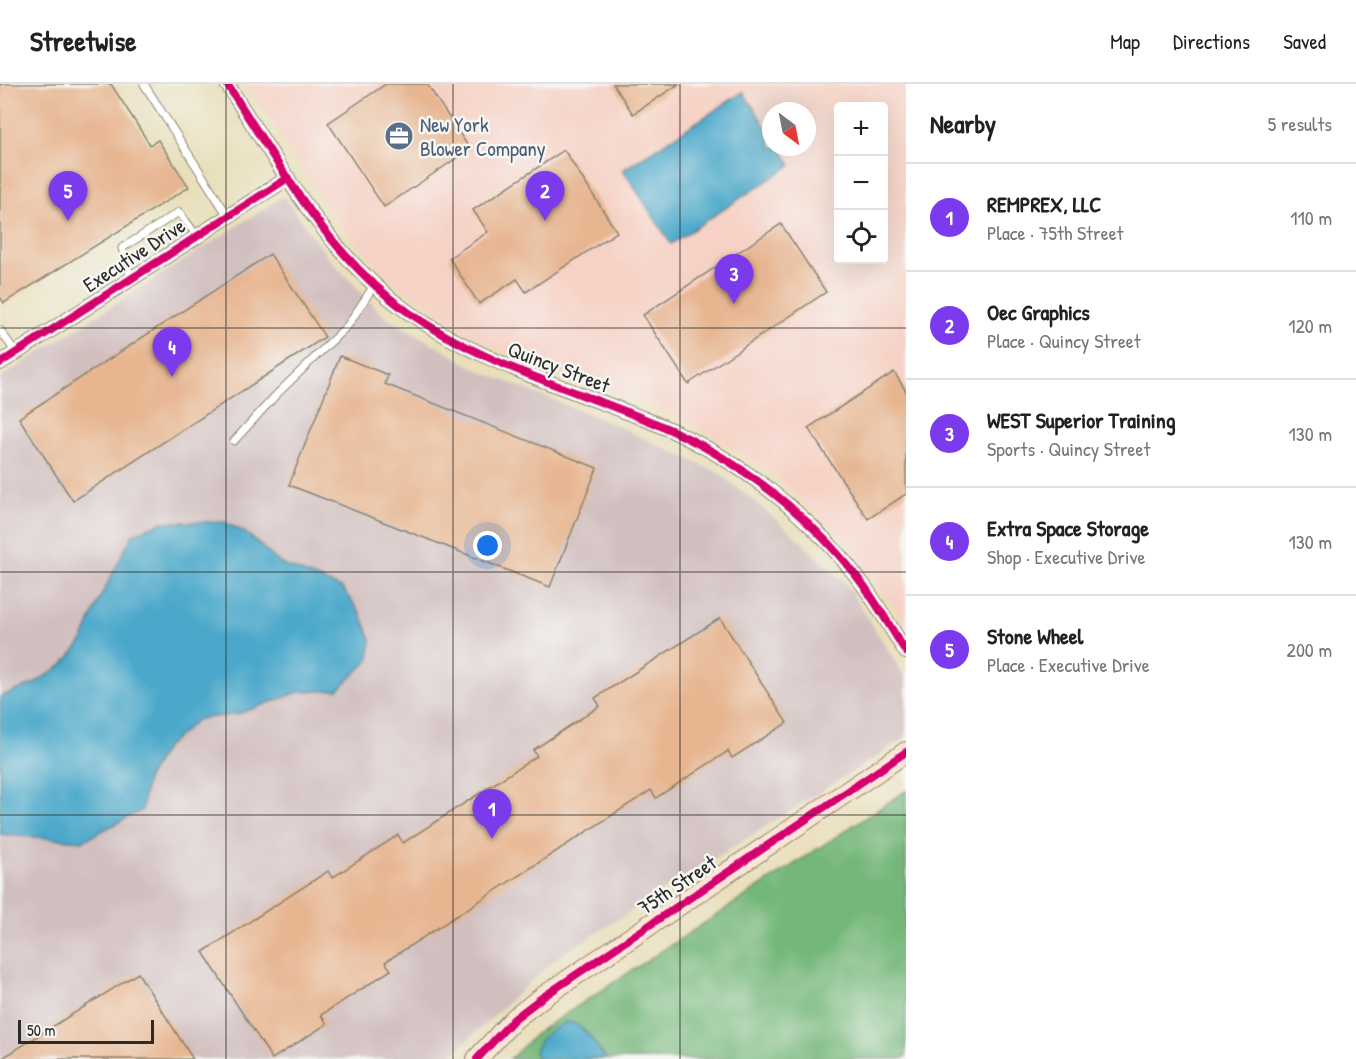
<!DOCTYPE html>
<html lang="en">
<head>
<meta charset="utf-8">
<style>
  body { margin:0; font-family:"Patrick Hand",sans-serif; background:#f2f2f2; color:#222 }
  .controls { position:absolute; right:18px; top:18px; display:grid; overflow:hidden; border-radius:6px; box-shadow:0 6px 24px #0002 }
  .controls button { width:54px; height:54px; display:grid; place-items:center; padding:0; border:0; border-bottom:2px solid #e0e0e0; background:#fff; color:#222; font:30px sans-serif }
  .compass { position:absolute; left:762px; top:18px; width:54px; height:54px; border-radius:50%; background:#fff; box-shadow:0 6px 24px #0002; rotate:148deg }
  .scale { position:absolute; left:18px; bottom:15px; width:136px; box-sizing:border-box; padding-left:6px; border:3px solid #2b2b2b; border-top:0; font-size:16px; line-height:21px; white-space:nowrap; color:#2b2b2b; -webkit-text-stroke:4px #f6f6f2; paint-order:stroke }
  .you { position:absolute; left:488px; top:462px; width:21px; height:21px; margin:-15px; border:4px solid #fff; border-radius:50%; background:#1a73e8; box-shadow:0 0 0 9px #1a73e833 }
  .badge { display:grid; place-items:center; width:39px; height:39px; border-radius:50%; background:#7c3aed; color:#fff; font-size:20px; font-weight:700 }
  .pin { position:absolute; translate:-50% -50px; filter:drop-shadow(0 2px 3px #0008) }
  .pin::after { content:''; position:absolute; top:32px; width:21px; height:18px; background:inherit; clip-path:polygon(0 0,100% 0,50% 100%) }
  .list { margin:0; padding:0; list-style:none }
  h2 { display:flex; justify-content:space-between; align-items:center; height:78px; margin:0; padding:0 24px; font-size:26px }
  h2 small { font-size:20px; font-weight:400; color:#767676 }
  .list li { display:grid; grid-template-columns:39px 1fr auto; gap:18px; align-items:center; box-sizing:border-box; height:108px; padding:0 24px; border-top:2px solid #e0e0e0 }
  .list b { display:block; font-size:22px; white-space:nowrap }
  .list p { margin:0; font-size:20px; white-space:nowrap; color:#767676 }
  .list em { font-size:20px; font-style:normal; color:#767676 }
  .icon { flex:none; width:33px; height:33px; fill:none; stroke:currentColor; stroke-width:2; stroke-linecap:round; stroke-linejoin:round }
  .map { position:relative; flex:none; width:906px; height:975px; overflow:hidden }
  header { display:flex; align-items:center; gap:36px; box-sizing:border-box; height:84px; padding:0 30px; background:#fff; border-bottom:2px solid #e0e0e0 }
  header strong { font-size:28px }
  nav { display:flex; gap:33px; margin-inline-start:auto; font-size:21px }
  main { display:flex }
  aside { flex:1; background:#fff }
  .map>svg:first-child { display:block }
</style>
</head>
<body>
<header>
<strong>Streetwise</strong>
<nav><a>Map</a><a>Directions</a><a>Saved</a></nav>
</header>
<main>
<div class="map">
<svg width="906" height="975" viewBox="0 0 906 975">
  <rect width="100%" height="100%" fill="#f6f6f2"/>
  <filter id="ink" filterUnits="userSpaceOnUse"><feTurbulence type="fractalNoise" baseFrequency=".0167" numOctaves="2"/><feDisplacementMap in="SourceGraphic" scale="12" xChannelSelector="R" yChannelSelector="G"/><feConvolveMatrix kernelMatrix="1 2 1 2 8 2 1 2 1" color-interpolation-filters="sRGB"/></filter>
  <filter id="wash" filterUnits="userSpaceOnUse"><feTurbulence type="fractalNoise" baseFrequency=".008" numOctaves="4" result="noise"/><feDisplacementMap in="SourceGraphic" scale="24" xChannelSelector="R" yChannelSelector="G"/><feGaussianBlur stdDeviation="1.35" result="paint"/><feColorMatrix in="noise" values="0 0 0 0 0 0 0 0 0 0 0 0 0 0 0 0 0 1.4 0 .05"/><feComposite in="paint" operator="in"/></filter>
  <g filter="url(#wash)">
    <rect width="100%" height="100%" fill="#e9dfbb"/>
    <path fill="#f6d1c5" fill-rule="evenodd" d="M 246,0 L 906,0 L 906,543 L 890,517 L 835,447 L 774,392 L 713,352 L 677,334 L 604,305 L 524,277 L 468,252 L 384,189 L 338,139 ZM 838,22 L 884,22 L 884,176 L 838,176 ZM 771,27 L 807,27 L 807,63 L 771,63 Z"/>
    <path fill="#d1bfbf" d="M 284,112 L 329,175 L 385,233 L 480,287 L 611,339 L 722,391 L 793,450 L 847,501 L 906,595 L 906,654 L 555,875 L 447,975 L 0,975 L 0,294 Z"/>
    <path fill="#75b77a" stroke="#507152" stroke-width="1.5" d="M 906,707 L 906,972 L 901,975 L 510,975 L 538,948 Z"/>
    <path fill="#4ca8ca" stroke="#3c6a7a" stroke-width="1.5" d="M 743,8 L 771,50 L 771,63 L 780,63 L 791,81 L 671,160 L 623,86 Z
      M 163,438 L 224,438 L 246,449 L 281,480 L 342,504 L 361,530 L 371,555 L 369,576 L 338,606 L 299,608 L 238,630 L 198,635 L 166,663 L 147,694 L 142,726 L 83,757 L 0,750 L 0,613 L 35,599 L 63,581 L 82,558 L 98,518 L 133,450 Z
      M 566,938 C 585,939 595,961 606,975 L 539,975 L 535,969 C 539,952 552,946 566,938 Z"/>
    <g id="blocks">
      <path fill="#e7b590" d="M 0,0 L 111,0 L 150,61 L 158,56 L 189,103 L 4,219 L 0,213 Z
        M 386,0 L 427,0 L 470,65 L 384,123 L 328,39 Z
        M 613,0 L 679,0 L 633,30 Z
        M 564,66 L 617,148 L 526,208 L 517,195 L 479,220 L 449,174 L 488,148 L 473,126 Z
        M 781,140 L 826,208 L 688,300 L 643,231 Z
        M 270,170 L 325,253 L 73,417 L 19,334 Z
        M 340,272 L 388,291 L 385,300 L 597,384 L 550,503 L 289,401 Z
        M 894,288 L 906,307 L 906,410 L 868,435 L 808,344 Z
        M 720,534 L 787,639 L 732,674 L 728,667 L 656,714 L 651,706 L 385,878 L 391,886 L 321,931 L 327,940 L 272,975 L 203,868 L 328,787 L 332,794 L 398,751 L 403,759 L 537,672 L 533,666 L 600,622 L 595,614 Z
        M 138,889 L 193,975 L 1,975 Z"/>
    </g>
  </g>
  <g filter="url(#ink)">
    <use href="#blocks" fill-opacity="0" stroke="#8a8573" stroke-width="1.5"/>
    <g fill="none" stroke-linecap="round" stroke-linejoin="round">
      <g stroke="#8a8573" stroke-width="9">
        <path id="lane" d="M 144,0 L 228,132
          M 131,194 L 122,164 L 179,128 L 197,152
          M 0,246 L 16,269
          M 234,357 L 276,311 L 348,241 L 375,200"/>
      </g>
      <g stroke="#8a8573" stroke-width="16">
        <path id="street" d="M 227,0 C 279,80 328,172 408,228 C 485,282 571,304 657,340 C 738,374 812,432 864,502 C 879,523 892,546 906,568
          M 0,279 L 288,94"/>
      </g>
      <g stroke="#8a8573" stroke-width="22">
        <path id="secondary" d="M 477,975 L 514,935 L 540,915 L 906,668"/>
      </g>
      <use href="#lane" stroke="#fff" stroke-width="7"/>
      <use href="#street" stroke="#fff" stroke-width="14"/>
      <use href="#secondary" stroke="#fde4d1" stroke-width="20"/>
      <g stroke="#f6f6f2" stroke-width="11">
        <path id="cycleway" d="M 227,0 C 279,80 328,172 408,228 C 485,282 571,304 657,340 C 738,374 812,432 864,502 C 879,523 892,546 906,568
          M 0,279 L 288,94
          M 477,975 L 514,935 L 540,915 L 906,668"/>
      </g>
      <use href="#cycleway" stroke="#d6006c" stroke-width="8"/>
    </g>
  </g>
  <path fill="none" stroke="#2b2b2b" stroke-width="1.5" stroke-opacity="0.55" d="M 226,0 L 226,975M 453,0 L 453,975M 680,0 L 680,975M 0,244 L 906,244M 0,488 L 906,488M 0,731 L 906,731"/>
  <defs>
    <g id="office-disc" transform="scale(1.5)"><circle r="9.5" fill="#5c6f8a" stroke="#f6f6f2"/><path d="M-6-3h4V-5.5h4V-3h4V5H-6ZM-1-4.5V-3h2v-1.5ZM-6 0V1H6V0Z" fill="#fff"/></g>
  </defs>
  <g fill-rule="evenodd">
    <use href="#office-disc" x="399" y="52"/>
  </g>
  <g text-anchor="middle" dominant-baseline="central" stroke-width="5" stroke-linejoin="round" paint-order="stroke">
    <g font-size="21" fill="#4e5e75" stroke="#f6f6f2" text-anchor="start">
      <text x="420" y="40">New York<tspan x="420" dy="24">Blower Company</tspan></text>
    </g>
    <g font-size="21" fill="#2b2b2b" stroke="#f6f6f2">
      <text transform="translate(134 171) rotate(-33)">Executive Drive</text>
      <text transform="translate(559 283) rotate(21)">Quincy Street</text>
      <text transform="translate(677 801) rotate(-34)">75th Street</text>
    </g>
  </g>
</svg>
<div class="controls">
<button>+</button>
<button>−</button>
<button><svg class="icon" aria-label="locate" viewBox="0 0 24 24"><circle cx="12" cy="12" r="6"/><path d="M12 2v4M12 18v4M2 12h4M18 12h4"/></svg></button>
</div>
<svg class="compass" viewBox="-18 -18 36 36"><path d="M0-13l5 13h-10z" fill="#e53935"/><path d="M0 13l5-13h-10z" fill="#767676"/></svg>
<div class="scale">50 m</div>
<div class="you"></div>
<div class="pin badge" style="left:492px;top:755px">1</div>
<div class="pin badge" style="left:545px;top:137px">2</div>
<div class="pin badge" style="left:734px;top:220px">3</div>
<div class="pin badge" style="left:172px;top:293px">4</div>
<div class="pin badge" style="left:68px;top:137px">5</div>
</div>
<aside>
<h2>Nearby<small>5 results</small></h2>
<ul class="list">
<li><span class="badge">1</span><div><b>REMPREX, LLC</b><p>Place · 75th Street</p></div><em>110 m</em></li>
<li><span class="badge">2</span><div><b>Oec Graphics</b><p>Place · Quincy Street</p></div><em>120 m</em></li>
<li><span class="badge">3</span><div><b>WEST Superior Training</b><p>Sports · Quincy Street</p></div><em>130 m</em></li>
<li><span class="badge">4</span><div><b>Extra Space Storage</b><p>Shop · Executive Drive</p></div><em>130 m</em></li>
<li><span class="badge">5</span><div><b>Stone Wheel</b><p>Place · Executive Drive</p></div><em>200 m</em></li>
</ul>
</aside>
</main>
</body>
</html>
